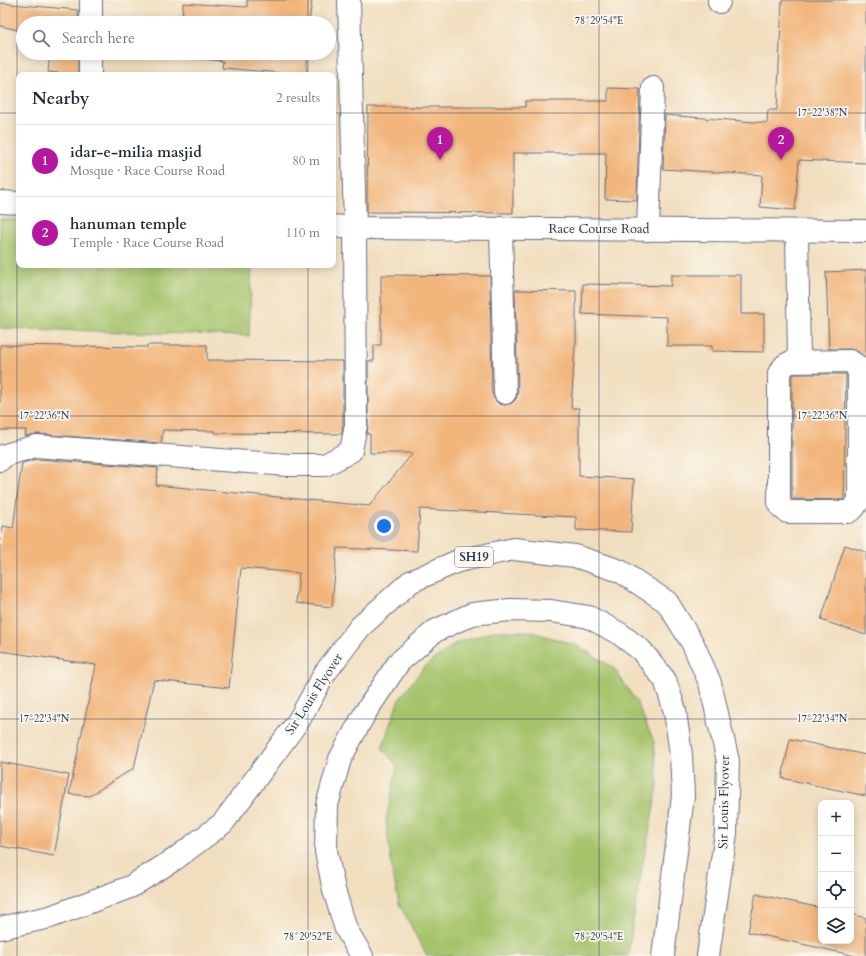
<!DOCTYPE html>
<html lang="en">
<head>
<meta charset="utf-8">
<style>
  body { margin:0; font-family:Cardo,serif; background:#f2f2f3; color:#1f2937 }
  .controls { position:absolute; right:12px; bottom:12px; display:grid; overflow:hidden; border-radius:8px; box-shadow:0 2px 10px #0003 }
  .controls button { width:36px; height:36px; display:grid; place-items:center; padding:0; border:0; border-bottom:1px solid #e0e1e3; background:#fff; color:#1f2937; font:20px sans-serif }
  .you { position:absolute; left:384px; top:526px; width:14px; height:14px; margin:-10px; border:3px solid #fff; border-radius:50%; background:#1a73e8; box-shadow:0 0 0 6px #1a73e833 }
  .badge { display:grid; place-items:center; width:26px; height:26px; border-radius:50%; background:#b5179e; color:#fff; font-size:13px; font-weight:700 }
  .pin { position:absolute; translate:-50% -33px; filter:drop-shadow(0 1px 2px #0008) }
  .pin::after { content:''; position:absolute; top:21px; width:14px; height:12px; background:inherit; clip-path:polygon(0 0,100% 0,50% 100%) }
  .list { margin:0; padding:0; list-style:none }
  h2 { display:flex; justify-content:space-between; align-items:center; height:52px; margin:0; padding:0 16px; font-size:17px }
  h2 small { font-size:13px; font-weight:400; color:#747a83 }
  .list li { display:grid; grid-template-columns:26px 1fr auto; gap:12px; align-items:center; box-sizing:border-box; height:72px; padding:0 16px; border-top:1px solid #e0e1e3 }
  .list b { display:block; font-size:15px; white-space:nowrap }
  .list p { margin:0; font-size:13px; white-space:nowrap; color:#747a83 }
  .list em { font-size:13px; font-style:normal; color:#747a83 }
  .icon { flex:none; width:22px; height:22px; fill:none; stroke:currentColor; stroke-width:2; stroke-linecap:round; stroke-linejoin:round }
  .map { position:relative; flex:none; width:866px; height:956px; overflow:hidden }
  .search { position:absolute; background:#fff; box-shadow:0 2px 10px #0003; left:16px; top:16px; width:320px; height:44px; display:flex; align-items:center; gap:10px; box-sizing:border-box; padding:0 14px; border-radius:22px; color:#747a83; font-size:15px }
  .panel { position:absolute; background:#fff; box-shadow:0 2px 10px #0003; left:16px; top:72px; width:320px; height:196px; border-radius:8px }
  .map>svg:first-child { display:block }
</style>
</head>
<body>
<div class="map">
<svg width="866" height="956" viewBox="0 0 866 956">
  <rect width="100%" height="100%" fill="#fbf7ec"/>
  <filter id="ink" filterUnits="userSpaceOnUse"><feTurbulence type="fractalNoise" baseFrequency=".025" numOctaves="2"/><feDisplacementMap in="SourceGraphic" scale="8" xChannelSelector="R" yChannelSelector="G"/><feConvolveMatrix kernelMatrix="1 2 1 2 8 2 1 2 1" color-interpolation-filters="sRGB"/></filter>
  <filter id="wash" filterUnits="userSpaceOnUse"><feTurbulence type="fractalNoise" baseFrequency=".012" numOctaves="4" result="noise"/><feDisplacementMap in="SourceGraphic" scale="16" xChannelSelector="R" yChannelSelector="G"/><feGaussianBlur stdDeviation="0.9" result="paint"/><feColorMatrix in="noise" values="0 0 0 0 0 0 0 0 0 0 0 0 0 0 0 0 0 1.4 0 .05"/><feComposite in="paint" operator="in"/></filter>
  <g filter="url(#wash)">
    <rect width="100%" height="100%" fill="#f1debe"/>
    <path fill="#a4c36b" stroke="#607964" d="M 0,219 L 19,220 L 19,265 L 252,265 L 249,336 L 0,328 Z
      M 493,631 L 529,631 L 576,645 L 614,668 L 637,703 L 654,742 L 658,785 L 636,901 L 628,956 L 427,956 L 399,904 L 392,870 L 386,821 L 397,766 L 382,748 L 398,701 L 424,667 L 454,644 Z"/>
    <g id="blocks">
      <path fill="#f2b67d" d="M 247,0 L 312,0 L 309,23 L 182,23 L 183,3 L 247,7 Z
        M 782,0 L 866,0 L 866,163 L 799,160 L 795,210 L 760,207 L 762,175 L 663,169 L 665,115 L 767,123 L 768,110 L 777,110 Z
        M 0,3 L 78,10 L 78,23 L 23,23 L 23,31 L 0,26 Z
        M 50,53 L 78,53 L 78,75 L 48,72 Z
        M 179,53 L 308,53 L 306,75 L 222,68 L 223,61 L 179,57 Z
        M 608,88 L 640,89 L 637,200 L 605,199 L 606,153 L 513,153 L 513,213 L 367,212 L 368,107 L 525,107 L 525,101 L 608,101 Z
        M 866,270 L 866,358 L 857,351 L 850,349 L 829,349 L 826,272 Z
        M 381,275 L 490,276 L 492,393 L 495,400 L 499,404 L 505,405 L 512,403 L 516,399 L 518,393 L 515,290 L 576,291 L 576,345 L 575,345 L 571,408 L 579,408 L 579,476 L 634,479 L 631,532 L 576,530 L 576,517 L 420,509 L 417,551 L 337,548 L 332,607 L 296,603 L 299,573 L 241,568 L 229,688 L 154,680 L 134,768 L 89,796 L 69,794 L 96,665 L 0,651 L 0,546 L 3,526 L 13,528 L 22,463 L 37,459 L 158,468 L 156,485 L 369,506 L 413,453 L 370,453 L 370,434 L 367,434 L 368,425 L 368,361 L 374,361 L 374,345 L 381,345 Z
        M 671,275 L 741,275 L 741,314 L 764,314 L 764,352 L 712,351 L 712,346 L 667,346 L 667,317 L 582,314 L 583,284 L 671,286 Z
        M 0,345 L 147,347 L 147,345 L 207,345 L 207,360 L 343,361 L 343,424 L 342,434 L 215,433 L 215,431 L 163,430 L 161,443 L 37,434 L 25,436 L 26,430 L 0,430 Z
        M 794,374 L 846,374 L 844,500 L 792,499 L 792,377 Z
        M 845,545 L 866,552 L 866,635 L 821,620 Z
        M 790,739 L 866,755 L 866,796 L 782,778 Z
        M 0,762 L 69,775 L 54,856 L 0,846 Z
        M 756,894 L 821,908 L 821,941 L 851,941 L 851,914 L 866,918 L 866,956 L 856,956 L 748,932 Z"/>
    </g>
  </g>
  <g filter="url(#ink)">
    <use href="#blocks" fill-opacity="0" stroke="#666c80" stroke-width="1"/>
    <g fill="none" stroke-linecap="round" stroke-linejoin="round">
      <g stroke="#666c80" stroke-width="24">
        <path id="street" d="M 719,2 L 719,0
          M 91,23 L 91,0
          M 90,75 L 90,53
          M 501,228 L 505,393
          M 648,230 L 653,88
          M 797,231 L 799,362
          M 850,361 L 856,365 L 859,374 L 859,500 L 854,508 L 848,512 L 787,512 L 782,508 L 779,502 L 779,373 L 785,365 L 791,362 Z
          M 0,460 L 5,455 L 36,446 L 288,465 L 325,465 L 351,451 L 356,425 L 355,228 L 349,0"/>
      </g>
      <g stroke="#666c80" stroke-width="24">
        <path id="secondary" d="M 0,202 L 19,203
          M 333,226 L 355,228 L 866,231"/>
      </g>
      <g stroke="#666c80" stroke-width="24">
        <path id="primary" d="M 0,928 L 50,917 L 130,887 L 175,859 L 223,823 L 299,720 L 325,673 L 360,627 L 410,582 L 458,561 L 514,549 L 575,556 L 620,571 L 667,602 L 693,644 L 710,683 L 728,761 L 726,833 L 708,956
          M 362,956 L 346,929 L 334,890 L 326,851 L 327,805 L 340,759 L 365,713 L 399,662 L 435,631 L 472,614 L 510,610 L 551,611 L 589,617 L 620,634 L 641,650 L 665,680 L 675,711 L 681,755 L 683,796 L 663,956"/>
      </g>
      <use href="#street" stroke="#fff" stroke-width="22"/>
      <use href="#secondary" stroke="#fff" stroke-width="22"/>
      <use href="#primary" stroke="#fff" stroke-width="22"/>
    </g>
  </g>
  <path fill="none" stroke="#1b2f5e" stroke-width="1" stroke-opacity="0.45" d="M 17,0 L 17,956M 308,0 L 308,23M 599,0 L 599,956M 308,53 L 308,75M 0,113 L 19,113M 333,113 L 866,113M 308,265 L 308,956M 0,416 L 866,416M 0,719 L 866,719"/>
  <g text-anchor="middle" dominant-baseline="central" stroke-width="3.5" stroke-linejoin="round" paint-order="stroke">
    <rect fill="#fbf7ec" stroke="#5e6b89" stroke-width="1" x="455" y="547" width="38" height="20" rx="3"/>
    <g font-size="12" font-weight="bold" fill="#1b2f5e">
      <text x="474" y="557">SH19</text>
    </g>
    <g font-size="13" fill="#1b2f5e" stroke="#fbf7ec">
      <text x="599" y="229">Race Course Road</text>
      <text transform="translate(314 694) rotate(-57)">Sir Louis Flyover</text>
      <text transform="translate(724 802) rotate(-89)">Sir Louis Flyover</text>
    </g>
  </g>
  <g font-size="10" text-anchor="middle" fill="#1b2f5e" stroke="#fbf7ec" stroke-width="3.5" stroke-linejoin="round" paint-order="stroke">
    <text x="599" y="24">78°29'54"E</text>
    <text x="822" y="116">17°22'38"N</text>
    <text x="44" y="419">17°22'36"N</text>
    <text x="822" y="419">17°22'36"N</text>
    <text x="44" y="722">17°22'34"N</text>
    <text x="822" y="722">17°22'34"N</text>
    <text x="308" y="940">78°29'52"E</text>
    <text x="599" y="940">78°29'54"E</text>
  </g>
</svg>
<div class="controls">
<button>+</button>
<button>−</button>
<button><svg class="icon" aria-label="locate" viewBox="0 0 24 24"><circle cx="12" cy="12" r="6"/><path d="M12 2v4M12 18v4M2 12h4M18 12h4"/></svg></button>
<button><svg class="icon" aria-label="layers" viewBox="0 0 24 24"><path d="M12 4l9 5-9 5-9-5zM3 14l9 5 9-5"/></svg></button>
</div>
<div class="you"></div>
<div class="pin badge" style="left:440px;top:160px">1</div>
<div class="pin badge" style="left:781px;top:160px">2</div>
<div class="search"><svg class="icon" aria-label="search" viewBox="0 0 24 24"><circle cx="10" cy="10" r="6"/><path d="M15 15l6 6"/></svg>Search here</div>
<section class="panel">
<h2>Nearby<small>2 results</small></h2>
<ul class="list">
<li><span class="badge">1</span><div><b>idar-e-milia masjid</b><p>Mosque · Race Course Road</p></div><em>80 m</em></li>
<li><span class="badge">2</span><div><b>hanuman temple</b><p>Temple · Race Course Road</p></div><em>110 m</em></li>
</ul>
</section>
</div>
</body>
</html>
